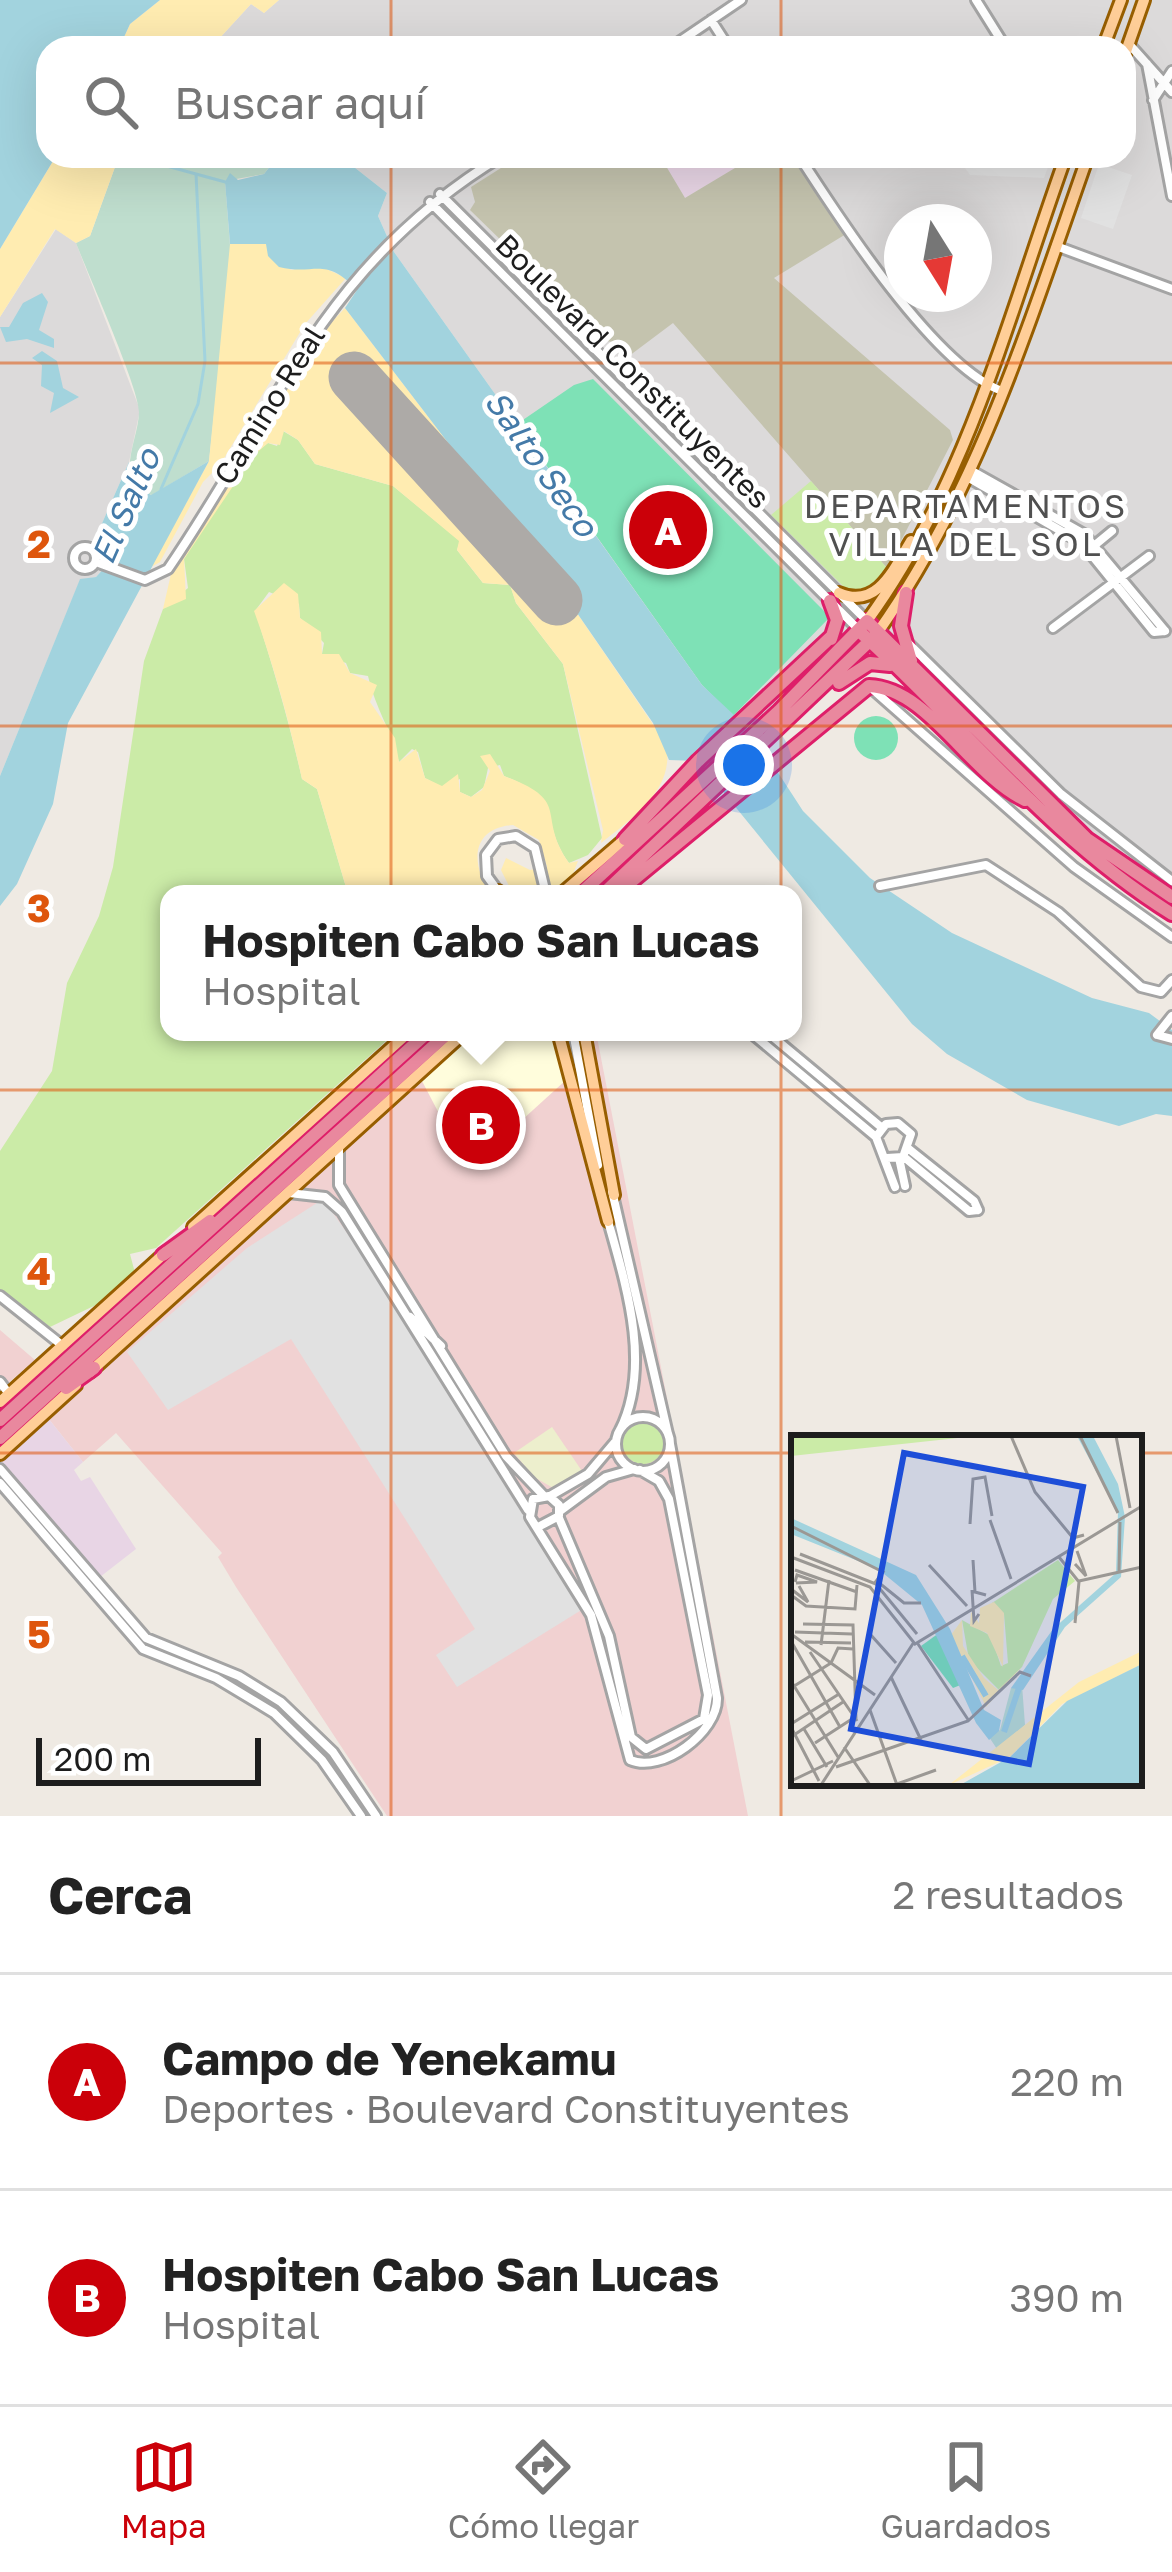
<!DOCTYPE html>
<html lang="es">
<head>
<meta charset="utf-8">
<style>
  body { margin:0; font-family:"Golos Text",sans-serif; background:#f6f6f6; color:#222 }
  .compass { position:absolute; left:884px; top:204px; width:108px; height:108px; border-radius:50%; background:#fff; box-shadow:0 12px 48px #0002; rotate:169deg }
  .scale { position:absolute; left:36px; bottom:30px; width:225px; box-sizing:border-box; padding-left:12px; border:6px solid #1d1d1d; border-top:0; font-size:33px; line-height:42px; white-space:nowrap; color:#1d1d1d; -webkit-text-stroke:9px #fff; paint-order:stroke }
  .you { position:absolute; left:744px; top:765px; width:42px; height:42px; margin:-30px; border:9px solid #fff; border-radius:50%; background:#1a73e8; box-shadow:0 0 0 18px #1a73e833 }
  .badge { display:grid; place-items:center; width:78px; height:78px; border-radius:50%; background:#cb0009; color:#fff; font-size:39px; font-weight:700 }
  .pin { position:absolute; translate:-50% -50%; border:6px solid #fff; box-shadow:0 3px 12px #0006 }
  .popup { position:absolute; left:160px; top:885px; width:642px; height:156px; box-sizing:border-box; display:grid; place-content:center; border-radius:24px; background:#fff; filter:drop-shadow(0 3px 9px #0005); font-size:39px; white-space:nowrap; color:#767676 }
  .popup b { font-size:45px; color:#222 }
  .popup::after { content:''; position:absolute; left:50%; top:100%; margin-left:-24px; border:24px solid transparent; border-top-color:#fff }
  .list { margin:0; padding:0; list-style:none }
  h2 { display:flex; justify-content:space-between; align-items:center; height:156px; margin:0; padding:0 48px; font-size:51px }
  h2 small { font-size:39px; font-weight:400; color:#767676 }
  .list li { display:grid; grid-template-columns:78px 1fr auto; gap:36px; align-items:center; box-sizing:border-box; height:216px; padding:0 48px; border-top:3px solid #e0e0e0 }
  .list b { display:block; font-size:45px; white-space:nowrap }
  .list p { margin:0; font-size:39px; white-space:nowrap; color:#767676 }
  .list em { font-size:39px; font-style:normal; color:#767676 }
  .icon { flex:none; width:66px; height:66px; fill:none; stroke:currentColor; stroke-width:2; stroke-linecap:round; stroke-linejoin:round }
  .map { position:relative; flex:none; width:1172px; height:1816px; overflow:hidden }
  .search { position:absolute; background:#fff; box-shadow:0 12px 48px #0002; left:36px; right:36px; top:36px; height:132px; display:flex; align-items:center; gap:30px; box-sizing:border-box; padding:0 42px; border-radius:36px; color:#767676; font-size:45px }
  .sheet { height:588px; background:#fff }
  nav { display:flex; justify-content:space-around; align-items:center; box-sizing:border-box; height:168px; border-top:3px solid #e0e0e0; background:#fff; font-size:33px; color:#767676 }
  nav a { display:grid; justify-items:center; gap:6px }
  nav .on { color:#cb0009 }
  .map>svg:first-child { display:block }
</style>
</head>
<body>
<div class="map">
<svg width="1172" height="1816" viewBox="0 0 1172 1816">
  <rect width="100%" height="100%" fill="#efeae3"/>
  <path fill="#dcdada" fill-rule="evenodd" d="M 279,0 L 1172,0 L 1172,906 L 1092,851 L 1029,794 L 868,631 L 757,740 L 702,685 L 394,252 L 378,216 L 387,193 L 340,156 L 1124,156 L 1124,48 L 222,48 L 216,42 L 251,4 L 264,13 ZM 902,222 L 974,222 L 974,294 L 902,294 Z
    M 56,229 L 76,243 L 140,410 L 129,462 L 96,537 L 107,549 L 106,566 L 96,577 L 80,580 L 0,776 L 0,317 Z"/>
  <path fill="#f1d1d1" d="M 472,1032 L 596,1032 L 748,1816 L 387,1816 L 236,1587 L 218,1557 L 222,1553 L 116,1433 L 83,1462 L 48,1418 Z
    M 0,1330 L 35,1360 L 0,1390 Z"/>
  <path fill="#e8d5e5" d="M 660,156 L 755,156 L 685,198 Z
    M 48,1418 L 83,1462 L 74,1470 L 81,1481 L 90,1477 L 136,1549 L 100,1577 L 0,1462 Z"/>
  <path fill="#fffddc" d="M 477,1032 L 553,1032 L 566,1080 L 468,1169 L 422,1081 Z"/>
  <path fill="#c4c3ae" d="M 520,156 L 660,156 L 685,198 L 755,156 L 796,156 L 846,234 L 774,278 L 950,430 L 953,440 L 887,568 L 673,323 L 629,356 L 615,342 L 604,341 L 470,210 L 475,202 L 471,187 Z"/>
  <path fill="#edefcd" d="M 552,1427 L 582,1471 L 555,1489 L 534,1477 L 514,1453 Z"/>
  <path fill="#cbeba7" d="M 283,431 L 298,440 L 315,464 L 393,486 L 460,541 L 457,550 L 483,583 L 510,585 L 516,603 L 563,664 L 602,838 L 588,855 L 569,863 C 537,818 568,801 504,776 L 500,765 L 488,768 L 484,787 L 471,797 L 460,792 L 460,779 L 442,787 L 425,778 L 418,752 L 412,749 L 399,762 C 391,729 376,710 368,676 L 350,673 L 346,663 L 322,654 L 324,643 L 300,618 L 299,604 L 269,592 L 255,611 C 273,666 289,721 302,779 L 317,789 L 348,894 L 169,894 L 169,1032 L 396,1032 L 156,1248 L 130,1254 L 135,1273 L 100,1303 L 50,1327 L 0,1289 L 0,1151 L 52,1071 L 67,983 L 99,916 L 113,867 L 144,661 L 163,609 L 188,588 L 184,559 C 208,521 233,469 268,443 L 277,446 Z
    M 811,481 L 887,568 C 875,583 865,599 844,587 L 771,515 Z
    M622 1443a21 21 0 1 1 42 0a21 21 0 1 1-42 0Z"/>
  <path fill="#bfdece" d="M 119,156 L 278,156 L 264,174 L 225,181 L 231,258 L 209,461 L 152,495 C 111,485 139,439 139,412 C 139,388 88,274 76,243 L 90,236 Z"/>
  <path fill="#ffecb1" d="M 160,0 L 279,0 L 264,13 L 251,4 L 217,41 L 222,48 L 119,48 L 130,24 Z
    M 56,156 L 119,156 L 90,236 L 76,243 L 55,229 L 0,317 L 0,249 Z
    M 230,244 L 267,244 L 291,270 L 318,265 L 346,278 L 305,324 L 220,465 L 203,482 L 160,562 L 151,567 L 209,461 Z
    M 345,308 L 566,597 L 665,742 C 678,787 633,818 601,843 L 603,830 L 563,664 L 516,603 L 510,585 L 483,583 L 457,550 L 459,541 L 393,486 L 315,464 L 298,440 L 284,431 L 280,445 L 268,443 L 254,455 L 184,559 L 186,599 L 163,609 L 171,574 L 314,341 Z
    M 284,583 L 298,594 L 300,618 L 321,632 L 322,654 L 339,654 L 350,673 L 377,685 L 370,702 L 395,738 L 399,762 L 416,749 L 425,778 L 442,786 L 458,774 L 460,792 L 471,797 L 482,790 L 490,771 L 480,756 L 490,754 L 504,776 C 574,802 535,814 569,863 L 578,861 L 573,874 L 552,894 L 513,894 L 501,870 L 506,858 L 530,870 L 547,867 L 539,840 L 513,825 C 470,828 470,866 492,894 L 348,894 L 317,789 L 302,779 C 289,721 274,666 254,611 Z"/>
  <path fill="#7ee1b6" d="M 593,379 L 830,617 L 733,716 L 702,685 L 517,424 L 574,385 Z
    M854 738a22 22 0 1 1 44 0a22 22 0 1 1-44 0Z"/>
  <path fill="#e1e1e1" d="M 957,156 L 1052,156 L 1044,178 L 970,175 Z
    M 1099,164 L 1132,175 L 1113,229 L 1081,218 Z
    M 323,1199 L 386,1288 L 583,1609 L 457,1687 L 436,1655 L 475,1629 L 291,1339 L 168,1410 L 127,1352 L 247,1248 Z"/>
  <path fill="#a2d3de" d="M 0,0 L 160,0 L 130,24 L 119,48 L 48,48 L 48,156 L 56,156 L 0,249 Z
    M 278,156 L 340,156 L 387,193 L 378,216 L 394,252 L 702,685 L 751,731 L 803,811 L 870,878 L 952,933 L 1092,998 L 1149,1013 L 1172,1030 L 1172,1116 L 1156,1114 L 1119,1126 L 1027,1100 L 947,1054 L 912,1024 L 698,761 L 669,760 L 653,723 L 566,597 L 345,308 L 357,290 C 324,255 316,276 279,267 L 268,256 L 266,244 L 230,244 L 225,182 L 230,173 L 238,180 L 264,174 Z
    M 42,293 L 48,302 L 39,330 L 54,339 L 54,348 L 27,339 L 6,342 L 0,327 L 9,327 L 23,303 Z
    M 42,351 L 57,361 L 63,388 L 79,397 L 50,413 L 54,393 L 41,386 L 42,365 L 32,358 Z
    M 209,461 L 68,723 L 53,804 L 17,884 L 0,906 L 0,776 L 80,579 L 96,577 L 106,566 L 107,549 L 96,537 L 129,462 L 134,484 L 151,495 Z"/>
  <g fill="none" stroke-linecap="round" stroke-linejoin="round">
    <path stroke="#a2d3de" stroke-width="3" d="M 130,156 L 229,183
      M 161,489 L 198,404 L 205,361 L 196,174"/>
    <path stroke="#adaaa7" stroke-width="51" d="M 354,377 L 557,600"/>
    <g stroke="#a4a4a4" stroke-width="14">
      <path id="minor" d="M 976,0 L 1006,48
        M 711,20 L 729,48
        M 1129,44 L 1172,92
        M 670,48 L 741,0
        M 1147,64 L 1172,196
        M 1153,100 L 1172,71
        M 799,156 C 839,218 935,367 1002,391
        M 440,194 L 867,621
        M 430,202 L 858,629
        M 1056,246 L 1172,289
        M 972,471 L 1084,534 L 1165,631
        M 969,478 L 1082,543 L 1154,632 L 1165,631
        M 1095,545 L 1112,531
        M74 558a11 11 0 1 1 22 0a11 11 0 1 1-22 0Z
        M 96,562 L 145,580 L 168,569 C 279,407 323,264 502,156
        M 1053,628 L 1149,556
        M 906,641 L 1061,794 L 1172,881
        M 870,687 L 1074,867 L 1172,937
        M 880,886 L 986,865 L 1058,912 L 1141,987 L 1161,992 L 1172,980
        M 498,891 L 487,876 L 486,855 L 498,839 L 516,836 L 535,848 L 546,894
        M 1172,1016 L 1157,1035 L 1172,1039
        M 573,1032 L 598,1165
        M 750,1032 L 876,1137
        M 767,1032 L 881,1127
        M 339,1147 L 339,1185 L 506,1456 L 543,1495
        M 909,1149 L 974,1201 L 978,1210
        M 904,1157 L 969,1211 L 978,1210
        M 887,1158 L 903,1157 L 911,1134 L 898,1123 L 886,1124 L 876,1137 L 895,1187
        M 899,1158 L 905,1186
        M 612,1191 L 668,1434
        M 289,1193 L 325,1197 L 342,1212 L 528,1510
        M 608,1221 C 626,1285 652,1366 620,1430
        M 0,1296 L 63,1346
        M 410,1317 L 441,1346
        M 0,1382 L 9,1394
        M616 1444a27 27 0 1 1 54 0a27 27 0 1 1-54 0Z
        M 0,1469 L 146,1638 L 239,1676 L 281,1702 L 333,1752 L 376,1816
        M 0,1483 L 143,1649 L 216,1678 L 274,1713 L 322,1760 L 361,1816
        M 550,1496 L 588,1474 L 615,1442
        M 560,1511 L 606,1477 L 634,1469
        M 559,1518 L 609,1636 L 631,1737 L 646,1749 L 704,1719 L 708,1695 L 669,1499 L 659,1481 L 640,1470
        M 540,1526 L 559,1516 L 559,1505 L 549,1496 L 533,1499 L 530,1517 L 591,1615 L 630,1760 C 662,1774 718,1732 717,1698 L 670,1444"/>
    </g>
    <g stroke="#975e00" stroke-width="16">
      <path id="major" d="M 1103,48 L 1121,0
        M 1124,57 L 1144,0
        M 839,593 C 877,610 894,569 911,541
        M 867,621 C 967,484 1009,314 1066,156
        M 878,632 C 979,489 1030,320 1088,156
        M 498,891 L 502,894
        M 561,894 L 625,839
        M 558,1032 L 608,1221
        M 584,1032 L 614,1195
        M 193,1227 L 409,1032
        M 90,1372 L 465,1032
        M 0,1402 L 166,1252
        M 0,1454 L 76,1385"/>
    </g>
    <g stroke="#de1e69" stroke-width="18">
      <path id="highway" d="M 906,593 L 901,626 L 911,661
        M 830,601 L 837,620 L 831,639
        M 858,630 C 964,726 1049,837 1172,914
        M 839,683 L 870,663 L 890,665
        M 625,839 L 698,761 L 832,636
        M 627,885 L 869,686 C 928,688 970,774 1025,800
        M 580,894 L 779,711 L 867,621 L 1087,839 L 1172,897
        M 603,894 L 876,635
        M 163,1255 L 210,1221
        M 66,1388 L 94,1368
        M 0,1420 L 428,1032
        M 0,1438 L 449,1032"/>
    </g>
    <use href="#minor" stroke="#fff" stroke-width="8"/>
    <use href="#major" stroke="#ffce98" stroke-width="10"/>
    <use href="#highway" stroke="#e9889e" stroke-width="12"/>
  </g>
  <path fill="none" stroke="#de560d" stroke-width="3" stroke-opacity="0.55" d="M 391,0 L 391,48M 781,0 L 781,48M 391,156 L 391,1816M 781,156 L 781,1816M 0,363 L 1172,363M 0,726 L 1172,726M 0,1090 L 1172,1090M 0,1453 L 794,1453M 1139,1453 L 1172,1453"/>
  <g text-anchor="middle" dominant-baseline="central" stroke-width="10" stroke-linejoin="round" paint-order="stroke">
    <g font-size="30" fill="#1d1d1d" stroke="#fff">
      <text transform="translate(633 371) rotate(45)">Boulevard Constituyentes</text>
      <text transform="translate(269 405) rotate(-58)">Camino Real</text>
    </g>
    <g font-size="33" font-style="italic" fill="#447aa8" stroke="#fff">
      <text transform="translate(542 463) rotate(55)">Salto Seco</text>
      <text transform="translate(125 506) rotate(-66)">El Salto</text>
    </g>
    <g font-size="33" letter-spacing="3" fill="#505050" stroke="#fff">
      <text x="966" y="505">DEPARTAMENTOS<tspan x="966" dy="38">VILLA DEL SOL</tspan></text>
    </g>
  </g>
  <g transform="translate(791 1435)">
    <rect width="351" height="351" fill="#efeae3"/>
    <path d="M 0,1 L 185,1 L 0,21 ZM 267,125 L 284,146 L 262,164 L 231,232 L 208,255 L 178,225 L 171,185 L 200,201 L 210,231 L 217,228 L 213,179 L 201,168 Z" fill="#cbeba7"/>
    <path d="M 231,250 L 234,290 L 206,314 L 198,302 L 209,295 L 220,253 Z" fill="#bfdece"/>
    <path d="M 203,167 L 213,178 L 212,232 L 196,198 L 179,191 L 180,177 L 188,188 L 189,173 ZM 171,185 L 172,211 L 193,243 L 207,255 L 231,232 L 195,272 L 160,200 ZM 351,216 L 351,229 L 271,269 L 219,322 L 158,350 L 288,247 Z" fill="#ffecb1"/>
    <path d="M 148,198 L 172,249 L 162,253 L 130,211 Z" fill="#7ee1b6"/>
    <path d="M 286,1 L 302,1 L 327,49 L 334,82 L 330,142 L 274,192 L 232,255 L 220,253 L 262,194 L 325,138 L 327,77 ZM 0,83 L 125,140 L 159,194 L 193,275 L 210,285 L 208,296 L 198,305 L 185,288 L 131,170 L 87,134 L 0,99 ZM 351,229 L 351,350 L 169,350 L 219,322 L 276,266 Z" fill="#a2d3de"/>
    <path fill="none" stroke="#a2d3de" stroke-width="6" d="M 171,221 L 195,261M 213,297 L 230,247"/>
    <path fill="none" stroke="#9b9894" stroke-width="3" d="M 220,1 L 244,57 L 282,103 L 293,100M 289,1 L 327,78M 325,1 L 339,73M 350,68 L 351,17M 199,85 L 220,144M 179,89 L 182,44 L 194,42 L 201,81M 0,91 L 92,137 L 83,149M 9,119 L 85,149 L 126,199M 0,122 L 79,152 L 124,209 L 351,71M 268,122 L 288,147 L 284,188M 182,125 L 184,157 L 195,160M 284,129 L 295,141 L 286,116M 138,130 L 176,171M 4,135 L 66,157M 328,136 L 329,87M 288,146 L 351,132M 4,147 L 6,140 L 26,147 L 5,148M 87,147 L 113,168 L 130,168M 0,154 L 17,167 L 8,151M 181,155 L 183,186 L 188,179M 0,160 L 15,171 L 64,174 L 66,150M 12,189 L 62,190 L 65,285M 4,197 L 61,199M 0,199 L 84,260M 79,199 L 105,228M 0,206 L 49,292M 14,207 L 60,208M 127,209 L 178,286M 30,210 L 38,145M 19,217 L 66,286M 100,242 L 130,305M 0,246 L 47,322M 0,253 L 40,228 L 47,213 L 62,214M 79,275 L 106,350M 0,289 L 48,259M 0,292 L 28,346M 13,294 L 36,332M 0,302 L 52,267M 24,308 L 64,282M 53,312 L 79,350M 45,332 L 177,286 L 229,237 L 240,241M 0,346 L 42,326M 106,349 L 145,335M 30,350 L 123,207"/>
    <path fill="#1d4ed8" fill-opacity="0.15" stroke="#1d4ed8" stroke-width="6" d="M 113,18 L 292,52 L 238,329 L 60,294 Z"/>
    <rect width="351" height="351" fill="none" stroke="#1d1d1d" stroke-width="6"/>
  </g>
  <g font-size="39" text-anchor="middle" font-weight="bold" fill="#de560d" stroke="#fff" stroke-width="10" stroke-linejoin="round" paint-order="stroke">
    <text x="39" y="558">2</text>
    <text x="39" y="922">3</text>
    <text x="39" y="1285">4</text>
    <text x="39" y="1648">5</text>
  </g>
</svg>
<svg class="compass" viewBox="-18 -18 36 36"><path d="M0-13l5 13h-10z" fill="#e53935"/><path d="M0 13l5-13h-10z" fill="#767676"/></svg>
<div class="scale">200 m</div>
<div class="you"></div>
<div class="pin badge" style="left:668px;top:530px">A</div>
<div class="pin badge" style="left:481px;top:1125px">B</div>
<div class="popup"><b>Hospiten Cabo San Lucas</b>Hospital</div>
<div class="search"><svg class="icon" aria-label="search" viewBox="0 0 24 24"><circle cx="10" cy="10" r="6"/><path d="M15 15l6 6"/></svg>Buscar aquí</div>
</div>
<section class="sheet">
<h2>Cerca<small>2 resultados</small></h2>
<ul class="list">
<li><span class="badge">A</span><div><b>Campo de Yenekamu</b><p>Deportes · Boulevard Constituyentes</p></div><em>220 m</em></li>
<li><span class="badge">B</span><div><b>Hospiten Cabo San Lucas</b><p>Hospital</p></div><em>390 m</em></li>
</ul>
</section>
<nav>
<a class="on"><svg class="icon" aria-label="map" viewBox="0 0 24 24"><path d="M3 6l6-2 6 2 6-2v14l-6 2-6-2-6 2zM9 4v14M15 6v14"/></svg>Mapa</a>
<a><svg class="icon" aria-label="directions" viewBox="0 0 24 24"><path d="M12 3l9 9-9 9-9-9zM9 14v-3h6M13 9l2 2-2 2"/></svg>Cómo llegar</a>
<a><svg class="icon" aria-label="saved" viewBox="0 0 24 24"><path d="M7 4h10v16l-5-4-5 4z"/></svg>Guardados</a>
</nav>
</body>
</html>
